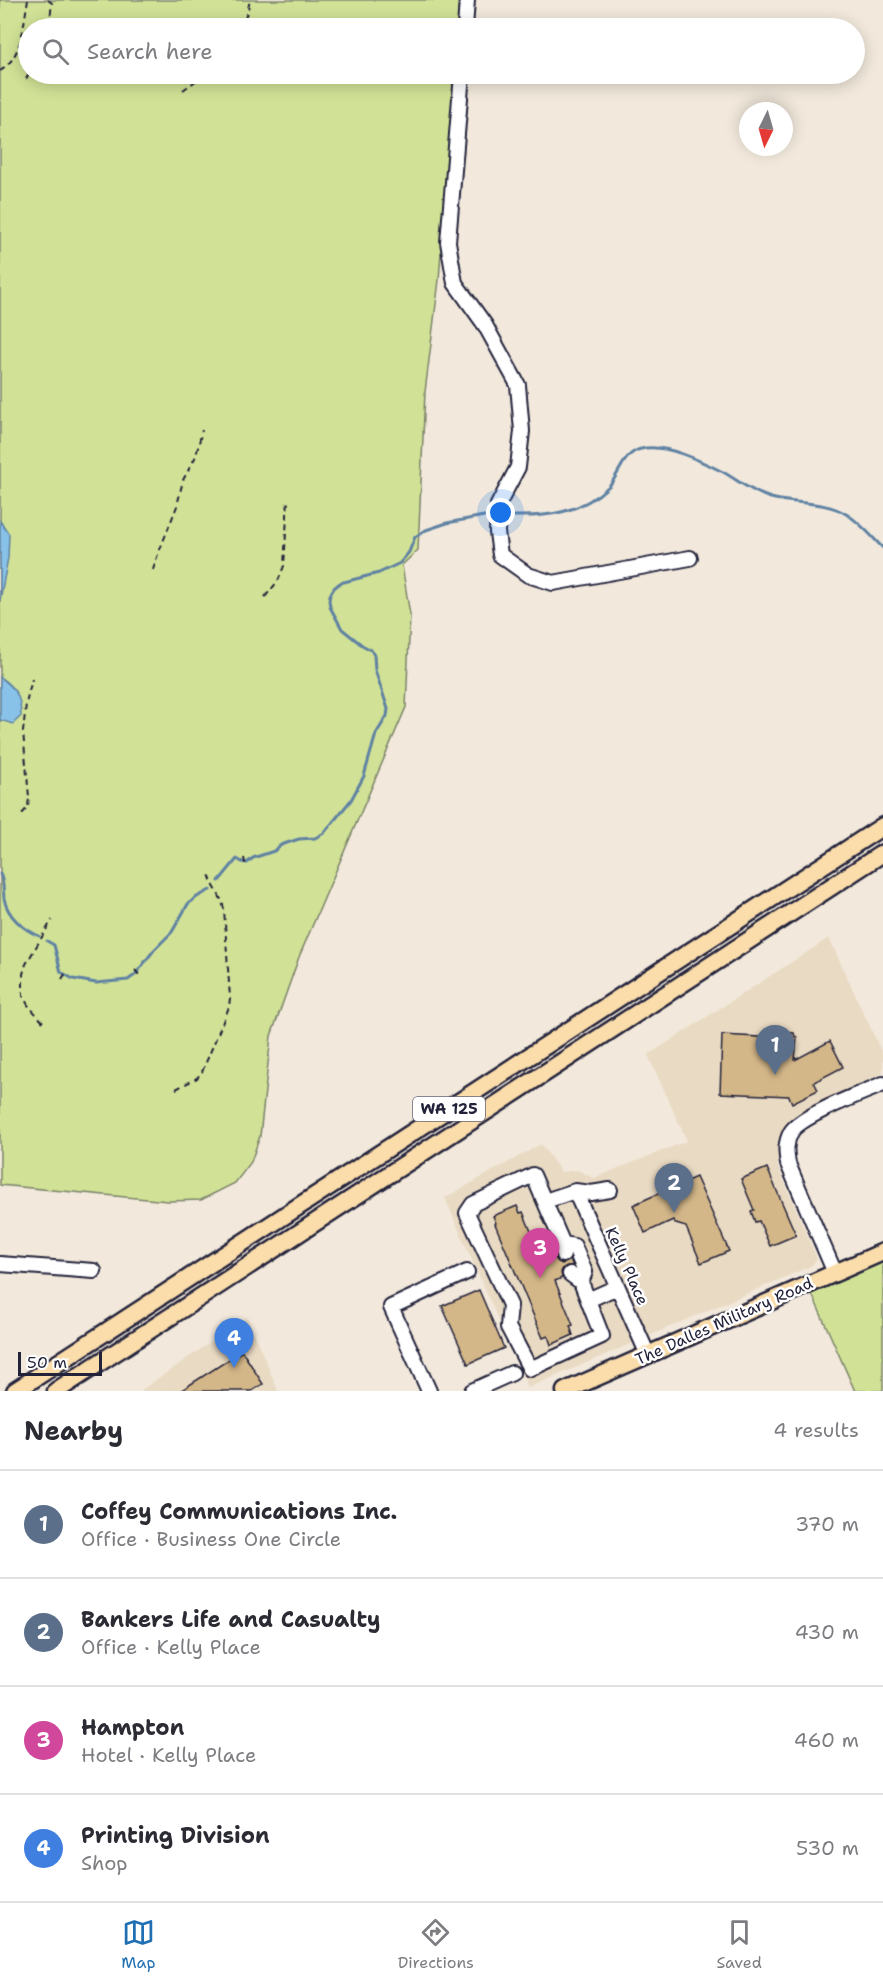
<!DOCTYPE html>
<html lang="en">
<head>
<meta charset="utf-8">
<style>
  body { margin:0; font-family:"Shantell Sans",sans-serif; background:#f7f7f7; color:#2b2b33 }
  .compass { position:absolute; left:739px; top:102px; width:54px; height:54px; border-radius:50%; background:#fff; box-shadow:0 3px 15px #0003; rotate:185deg }
  .scale { position:absolute; left:18px; bottom:15px; width:84px; box-sizing:border-box; padding-left:6px; border:3px solid #22223b; border-top:0; font-size:16px; line-height:21px; white-space:nowrap; color:#22223b; -webkit-text-stroke:4px #fff; paint-order:stroke }
  .you { position:absolute; left:501px; top:513px; width:21px; height:21px; margin:-15px; border:4px solid #fff; border-radius:50%; background:#1a73e8; box-shadow:0 0 0 9px #1a73e833 }
  .badge { display:grid; place-items:center; width:39px; height:39px; border-radius:50%; background:#1f6fb2; color:#fff; font-size:20px; font-weight:700 }
  .pin { position:absolute; translate:-50% -50px; filter:drop-shadow(0 2px 3px #0008) }
  .pin::after { content:''; position:absolute; top:32px; width:21px; height:18px; background:inherit; clip-path:polygon(0 0,100% 0,50% 100%) }
  .list { margin:0; padding:0; list-style:none }
  h2 { display:flex; justify-content:space-between; align-items:center; height:78px; margin:0; padding:0 24px; font-size:26px }
  h2 small { font-size:20px; font-weight:400; color:#7c7c81 }
  .list li { display:grid; grid-template-columns:39px 1fr auto; gap:18px; align-items:center; box-sizing:border-box; height:108px; padding:0 24px; border-top:2px solid #e1e1e2 }
  .list b { display:block; font-size:22px; white-space:nowrap }
  .list p { margin:0; font-size:20px; white-space:nowrap; color:#7c7c81 }
  .list em { font-size:20px; font-style:normal; color:#7c7c81 }
  .icon { flex:none; width:33px; height:33px; fill:none; stroke:currentColor; stroke-width:2; stroke-linecap:round; stroke-linejoin:round }
  .map { position:relative; flex:none; width:883px; height:1391px; overflow:hidden }
  .search { position:absolute; background:#fff; box-shadow:0 3px 15px #0003; left:18px; right:18px; top:18px; height:66px; display:flex; align-items:center; gap:15px; box-sizing:border-box; padding:0 21px; border-radius:33px; color:#7c7c81; font-size:22px }
  .sheet { height:510px; background:#fff }
  nav { display:flex; justify-content:space-around; align-items:center; box-sizing:border-box; height:84px; border-top:2px solid #e1e1e2; background:#fff; font-size:16px; color:#7c7c81 }
  nav a { display:grid; justify-items:center; gap:3px }
  nav .on { color:#1f6fb2 }
  .map>svg:first-child { display:block }
</style>
</head>
<body>
<div class="map">
<svg width="883" height="1391" viewBox="0 0 883 1391">
  <rect width="100%" height="100%" fill="#f2e9dc"/>
  <filter id="ink" filterUnits="userSpaceOnUse"><feTurbulence type="fractalNoise" baseFrequency=".0167" numOctaves="2"/><feDisplacementMap in="SourceGraphic" scale="12" xChannelSelector="R" yChannelSelector="G"/><feConvolveMatrix kernelMatrix="1 2 1 2 8 2 1 2 1" color-interpolation-filters="sRGB"/></filter>
  <g filter="url(#ink)">
    <path fill="#e9dac3" d="M 829,938 L 883,1055 L 883,1073 L 801,1112 L 785,1127 L 778,1148 L 778,1167 L 817,1259 L 811,1266 L 528,1388 L 445,1198 L 541,1144 L 561,1172 L 577,1170 L 594,1178 L 687,1141 L 648,1055 Z
      M 247,1317 L 278,1391 L 140,1391 Z"/>
    <path fill="#d1e296" stroke="#7a8268" stroke-width="1.5" d="M 0,0 L 459,0 L 457,28 L 28,28 L 28,74 L 454,74 L 439,280 L 425,392 L 418,550 L 402,565 L 410,615 L 406,707 L 299,957 L 271,1036 L 260,1136 L 251,1162 L 235,1183 L 201,1200 L 168,1201 L 0,1185 Z
      M 883,1252 L 883,1391 L 855,1391 L 808,1285 Z"/>
    <path fill="#89c2e8" stroke="#6082a3" stroke-width="1.5" d="M 0,521 L 9,534 L 8,558 L 0,600 Z
      M 0,677 C 16,689 21,696 21,716 L 13,724 L 0,720 Z"/>
    <g fill="none" stroke-linecap="round" stroke-linejoin="round">
      <path stroke="#6082a3" stroke-width="3" d="M 512,516 C 548,517 581,513 609,486 C 620,474 623,453 641,449 C 665,443 701,461 723,472 C 739,481 753,493 771,498 C 795,505 824,500 846,514 C 860,522 872,537 883,548
        M 0,874 C 4,882 3,889 4,898 C 7,916 23,929 39,936
        M 219,881 L 237,859 L 242,862 L 247,863 L 253,858 L 274,851 L 281,845 L 299,839 L 315,838 L 324,833 L 351,800 L 364,776 L 376,734 L 387,716 L 388,709 L 375,670 L 374,655 L 371,650 L 362,645 L 342,629 L 330,607 L 329,600 L 330,595 L 334,588 L 340,583 L 379,573 L 400,563 L 409,552 L 415,537 L 426,530 L 447,523 L 484,516
        M 47,941 L 54,945 L 61,972 L 73,979 L 96,983 L 128,980 L 135,975 L 154,950 L 172,932 L 188,904 L 197,897 L 210,890"/>
    </g>
    <path fill="#d4b789" stroke="#22223b" stroke-width="1.5" d="M 780,1032 L 794,1033 L 795,1037 L 797,1037 L 795,1060 L 830,1041 L 843,1067 L 814,1082 L 818,1090 L 792,1103 L 789,1096 L 720,1093 L 722,1035 L 778,1038 Z
      M 767,1168 L 796,1235 L 770,1246 L 759,1221 L 755,1222 L 751,1211 L 754,1210 L 741,1179 Z
      M 696,1177 L 729,1251 L 701,1263 L 686,1227 L 676,1224 L 673,1220 L 645,1233 L 633,1205 Z
      M 517,1206 L 520,1213 L 523,1212 L 544,1263 L 555,1258 L 558,1262 L 562,1264 L 570,1260 L 573,1266 L 567,1266 L 563,1268 L 561,1272 L 562,1278 L 555,1281 L 573,1325 L 570,1326 L 573,1335 L 551,1345 L 548,1336 L 543,1338 L 495,1224 L 496,1223 L 493,1216 Z
      M 479,1290 L 504,1348 L 468,1364 L 442,1306 Z
      M 242,1351 L 263,1384 L 252,1391 L 180,1391 Z"/>
    <g fill="none" stroke-linecap="round" stroke-linejoin="round">
      <g stroke="#22223b" stroke-width="18">
        <path id="minor" d="M 465,28 L 467,0
          M 462,74 L 448,242 L 455,283 L 485,325 L 518,385 L 522,431 L 518,467 L 498,505 L 497,532 L 500,555 L 528,575 L 553,583 L 690,558
          M 575,1191 L 648,1355
          M 545,1201 L 575,1191 L 591,1193 L 610,1190
          M 563,1244 L 574,1246 L 585,1272 L 581,1282
          M 563,1255 L 563,1244 L 533,1175 L 473,1204 L 467,1213 L 510,1305 L 508,1327 L 530,1369 L 602,1336 L 581,1282 L 570,1274
          M 0,1264 L 94,1271
          M 835,1273 L 788,1164 C 786,1152 785,1143 791,1132 C 801,1115 863,1093 883,1084
          M 588,1300 L 617,1287
          M 429,1391 L 391,1307 L 467,1272
          M 472,1391 L 512,1373"/>
      </g>
      <g stroke="#22223b" stroke-width="21">
        <path id="major" d="M 15,1391 L 883,826
          M 56,1391 L 883,853
          M 565,1391 L 883,1252"/>
      </g>
      <path stroke="#22223b" stroke-width="2" stroke-dasharray="6 4.5" stroke-linecap="butt" d="M 48,0 L 52,3 L 49,28
        M 240,28 L 247,13 L 250,0
        M 0,71 C 23,57 23,24 28,0
        M 26,79 L 29,74
        M 183,90 L 205,74
        M 153,570 L 157,557 L 177,506 L 183,480 L 196,456 L 202,430
        M 265,597 L 278,581 L 284,566 L 288,499
        M 22,814 L 28,807 L 29,797 L 23,732 L 26,704 L 32,679
        M 244,858 L 246,868
        M 135,970 L 140,976
        M 62,979 L 67,971
        M 43,1022 L 28,1005 L 23,996 L 23,974 L 26,964 L 52,920
        M 176,1089 L 197,1078 L 202,1072 L 229,1007 L 230,998 L 224,909 C 221,894 211,885 209,873"/>
      <use href="#minor" stroke="#fff" stroke-width="14"/>
      <use href="#major" stroke="#fbddab" stroke-width="16"/>
    </g>
  </g>
  <g text-anchor="middle" dominant-baseline="central" stroke-width="5" stroke-linejoin="round" paint-order="stroke">
    <rect fill="#fff" stroke="#646476" stroke-width="1.5" x="413" y="1097" width="72" height="24" rx="4.5"/>
    <g font-size="15" font-weight="bold" fill="#22223b">
      <text x="449" y="1109">WA 125</text>
    </g>
    <g font-size="16" fill="#22223b" stroke="#fff">
      <text transform="translate(627 1266) rotate(66)">Kelly Place</text>
      <text transform="translate(724 1321) rotate(-24)">The Dalles Military Road</text>
    </g>
  </g>
</svg>
<svg class="compass" viewBox="-18 -18 36 36"><path d="M0-13l5 13h-10z" fill="#e53935"/><path d="M0 13l5-13h-10z" fill="#7c7c81"/></svg>
<div class="scale">50 m</div>
<div class="you"></div>
<div class="pin badge" style="left:775px;top:1075px;background:#5c6f8a">1</div>
<div class="pin badge" style="left:674px;top:1213px;background:#5c6f8a">2</div>
<div class="pin badge" style="left:540px;top:1278px;background:#d1479c">3</div>
<div class="pin badge" style="left:234px;top:1368px;background:#3f7fe0">4</div>
<div class="search"><svg class="icon" aria-label="search" viewBox="0 0 24 24"><circle cx="10" cy="10" r="6"/><path d="M15 15l6 6"/></svg>Search here</div>
</div>
<section class="sheet">
<h2>Nearby<small>4 results</small></h2>
<ul class="list">
<li><span class="badge" style="background:#5c6f8a">1</span><div><b>Coffey Communications Inc.</b><p>Office · Business One Circle</p></div><em>370 m</em></li>
<li><span class="badge" style="background:#5c6f8a">2</span><div><b>Bankers Life and Casualty</b><p>Office · Kelly Place</p></div><em>430 m</em></li>
<li><span class="badge" style="background:#d1479c">3</span><div><b>Hampton</b><p>Hotel · Kelly Place</p></div><em>460 m</em></li>
<li><span class="badge" style="background:#3f7fe0">4</span><div><b>Printing Division</b><p>Shop</p></div><em>530 m</em></li>
</ul>
</section>
<nav>
<a class="on"><svg class="icon" aria-label="map" viewBox="0 0 24 24"><path d="M3 6l6-2 6 2 6-2v14l-6 2-6-2-6 2zM9 4v14M15 6v14"/></svg>Map</a>
<a><svg class="icon" aria-label="directions" viewBox="0 0 24 24"><path d="M12 3l9 9-9 9-9-9zM9 14v-3h6M13 9l2 2-2 2"/></svg>Directions</a>
<a><svg class="icon" aria-label="saved" viewBox="0 0 24 24"><path d="M7 4h10v16l-5-4-5 4z"/></svg>Saved</a>
</nav>
</body>
</html>
